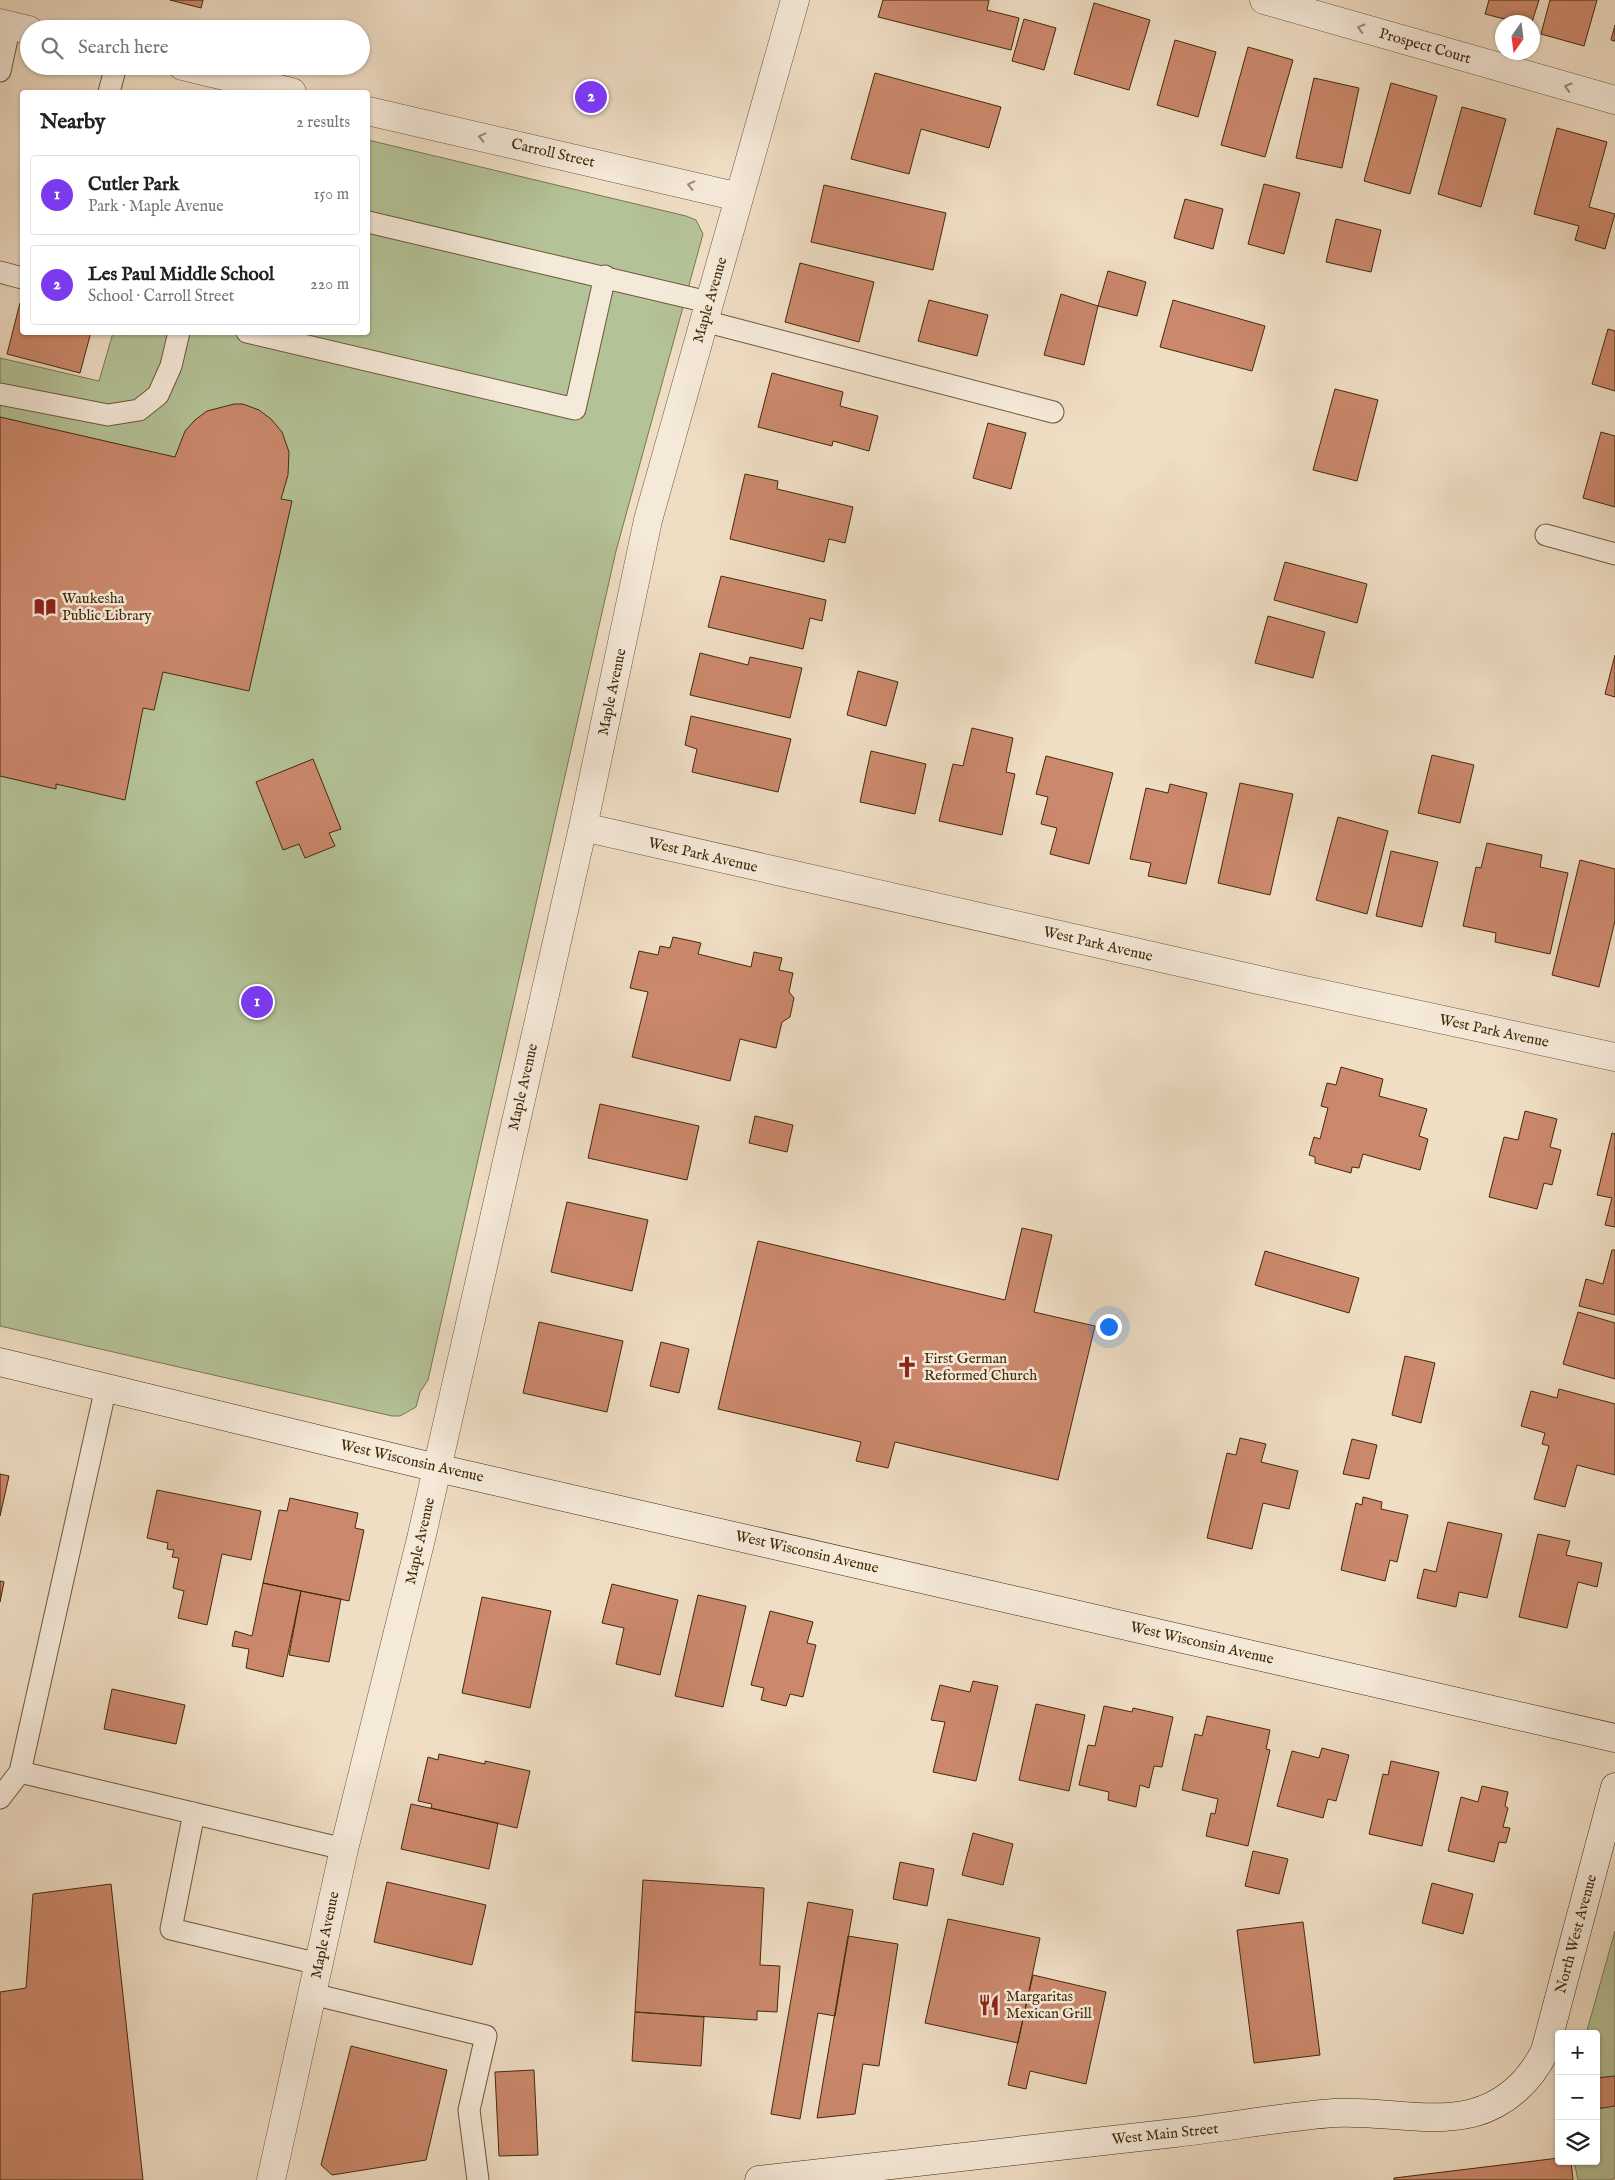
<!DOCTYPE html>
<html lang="en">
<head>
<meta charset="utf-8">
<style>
  body { margin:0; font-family:"IM FELL English",serif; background:#f2f2f2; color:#202124 }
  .controls { position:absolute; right:15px; bottom:15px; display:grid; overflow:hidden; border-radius:5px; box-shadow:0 1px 4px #0004 }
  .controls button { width:45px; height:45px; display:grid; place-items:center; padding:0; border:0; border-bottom:1px solid #e0e0e0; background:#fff; color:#202124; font:25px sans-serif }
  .compass { position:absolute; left:1495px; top:15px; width:45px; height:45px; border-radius:50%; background:#fff; box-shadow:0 1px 4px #0004; rotate:194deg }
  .you { position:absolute; left:1108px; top:1326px; width:18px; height:18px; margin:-12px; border:4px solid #fff; border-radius:50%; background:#1a73e8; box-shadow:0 0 0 8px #1a73e833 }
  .badge { display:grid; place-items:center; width:32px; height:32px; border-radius:50%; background:#7c3aed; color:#fff; font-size:16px; font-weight:700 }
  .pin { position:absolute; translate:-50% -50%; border:2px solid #fff; box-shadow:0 1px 5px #0006 }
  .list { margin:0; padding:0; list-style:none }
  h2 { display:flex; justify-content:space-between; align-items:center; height:65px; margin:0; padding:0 20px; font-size:21px }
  h2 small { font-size:16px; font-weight:400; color:#757577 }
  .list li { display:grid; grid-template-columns:32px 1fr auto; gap:15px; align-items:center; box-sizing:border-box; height:80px; margin:0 10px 10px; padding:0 10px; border:1px solid #e0e0e0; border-radius:5px }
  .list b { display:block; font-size:19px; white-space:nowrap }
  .list p { margin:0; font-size:16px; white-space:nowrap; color:#757577 }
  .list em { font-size:16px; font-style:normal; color:#757577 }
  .icon { flex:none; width:28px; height:28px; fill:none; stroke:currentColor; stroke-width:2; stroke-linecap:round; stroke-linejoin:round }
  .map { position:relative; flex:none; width:1615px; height:2180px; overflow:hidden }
  .search { position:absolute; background:#fff; box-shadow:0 1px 4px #0004; left:20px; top:20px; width:350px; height:55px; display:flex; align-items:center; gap:12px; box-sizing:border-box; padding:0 18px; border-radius:28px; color:#757577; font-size:19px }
  .panel { position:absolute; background:#fff; box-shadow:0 1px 4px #0004; left:20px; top:90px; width:350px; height:245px; border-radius:5px }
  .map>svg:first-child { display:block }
</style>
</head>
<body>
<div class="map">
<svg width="1615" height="2180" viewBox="0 0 1615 2180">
  <rect width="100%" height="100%" fill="#efddc4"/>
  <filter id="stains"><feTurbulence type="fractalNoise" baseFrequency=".004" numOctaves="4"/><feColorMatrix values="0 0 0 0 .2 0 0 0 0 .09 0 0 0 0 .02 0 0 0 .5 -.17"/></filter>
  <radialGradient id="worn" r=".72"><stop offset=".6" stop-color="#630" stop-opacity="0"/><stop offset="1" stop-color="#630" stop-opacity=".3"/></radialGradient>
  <path fill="#b4c297" stroke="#7b7650" d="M 368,140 L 686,216 L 696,220 L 703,234 L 616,551 L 428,1380 L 420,1392 L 416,1407 L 400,1416 L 392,1416 L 0,1326 L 0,358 L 99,381 L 113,333 L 368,332 Z
    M 1615,1931 L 1615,2178 L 1611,2180 L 1578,2180 L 1574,2161 L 1596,2161 L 1596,2034 L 1586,2034 Z"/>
  <path fill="#cb886c" stroke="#422b09" d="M 170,0 L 203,0 L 201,8 Z
    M 883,0 L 989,0 L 987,10 L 1019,18 L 1011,50 L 878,17 Z
    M 1489,0 L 1539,0 L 1532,22 L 1516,22 L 1485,14 Z
    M 1550,0 L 1597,0 L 1584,46 L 1541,34 Z
    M 1094,3 L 1150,20 L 1129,90 L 1074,74 Z
    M 1024,19 L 1056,28 L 1044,70 L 1012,61 Z
    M 1615,25 L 1615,41 L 1611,40 Z
    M 1175,40 L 1216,52 L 1198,117 L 1157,105 Z
    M 1248,47 L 1293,60 L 1265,157 L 1221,145 Z
    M 875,73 L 1001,107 L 989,148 L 921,129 L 909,174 L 851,159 Z
    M 1314,78 L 1359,88 L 1342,168 L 1296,158 Z
    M 1391,83 L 1437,96 L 1410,194 L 1364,181 Z
    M 1462,107 L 1506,119 L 1481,207 L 1438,194 Z
    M 1557,128 L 1607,142 L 1589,207 L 1615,214 L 1605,249 L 1575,240 L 1579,226 L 1534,214 Z
    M 1264,184 L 1300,193 L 1284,254 L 1248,244 Z
    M 824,185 L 946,213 L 933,270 L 811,242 Z
    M 1185,199 L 1223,209 L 1213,249 L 1174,238 Z
    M 1336,219 L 1381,230 L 1371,272 L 1326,262 Z
    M 800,263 L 874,282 L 859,342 L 785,322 Z
    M 1108,271 L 1146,282 L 1137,316 L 1098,306 Z
    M 1061,294 L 1098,306 L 1084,365 L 1044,355 Z
    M 929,300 L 988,315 L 977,356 L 918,341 Z
    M 1173,300 L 1265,326 L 1252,371 L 1160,347 Z
    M 20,303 L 22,304 L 22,332 L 91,332 L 80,373 L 7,354 Z
    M 1608,329 L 1615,331 L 1615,391 L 1592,384 Z
    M 772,373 L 843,392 L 840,406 L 878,416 L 869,451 L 833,441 L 832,446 L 758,427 Z
    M 1335,389 L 1378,400 L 1357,481 L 1313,470 Z
    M 234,404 L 243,404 L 259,410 L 271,419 L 282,432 L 289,452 L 288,475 L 281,499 L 292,501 L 249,691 L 163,672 L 154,710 L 143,708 L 125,800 L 56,784 L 56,789 L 0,776 L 0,417 L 175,457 L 185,431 L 195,420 L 207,411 Z
    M 988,423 L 1026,433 L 1011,489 L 973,478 Z
    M 1601,432 L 1615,436 L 1615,507 L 1583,498 Z
    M 745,474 L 778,481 L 777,489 L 853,507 L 845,543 L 829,539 L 824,562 L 730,539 Z
    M 1285,562 L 1367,584 L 1357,623 L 1274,600 Z
    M 721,576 L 826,600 L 822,621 L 810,618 L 803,649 L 708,627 Z
    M 1268,616 L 1325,632 L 1313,678 L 1255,663 Z
    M 700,653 L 748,665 L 750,657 L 802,668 L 790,718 L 690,695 Z
    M 1615,655 L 1615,697 L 1605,694 Z
    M 858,671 L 898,682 L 886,726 L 847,715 Z
    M 691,716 L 791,739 L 778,792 L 692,772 L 697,749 L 685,745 Z
    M 972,728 L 1013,738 L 1006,772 L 1015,774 L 1002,835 L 939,821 L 953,764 L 963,766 Z
    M 871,751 L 926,764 L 915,814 L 860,802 Z
    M 1432,755 L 1474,765 L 1460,823 L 1418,813 Z
    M 1046,756 L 1113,773 L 1089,864 L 1050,854 L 1057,828 L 1041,824 L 1048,797 L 1036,794 Z
    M 313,759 L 341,829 L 329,833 L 335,846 L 305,858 L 299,844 L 283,850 L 256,782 Z
    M 1240,783 L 1293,794 L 1270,895 L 1218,883 Z
    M 1170,784 L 1207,793 L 1186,884 L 1148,876 L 1151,863 L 1130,859 L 1146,788 L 1168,793 Z
    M 1338,817 L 1388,831 L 1367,914 L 1316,900 Z
    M 1487,843 L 1542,855 L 1540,867 L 1568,873 L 1550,954 L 1495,942 L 1496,933 L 1463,926 L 1476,867 L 1481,868 Z
    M 1391,851 L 1438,862 L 1422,927 L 1376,916 Z
    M 1580,860 L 1615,869 L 1615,921 L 1599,987 L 1552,975 Z
    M 673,937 L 701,943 L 698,954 L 751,967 L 754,952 L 782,958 L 779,970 L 793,973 L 789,992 L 794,998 L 790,1017 L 782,1022 L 776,1048 L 740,1039 L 730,1081 L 632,1057 L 648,992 L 630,988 L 639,951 L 658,955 L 660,946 L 670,948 Z
    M 1341,1067 L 1383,1079 L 1379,1096 L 1427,1109 L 1419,1136 L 1428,1139 L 1420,1170 L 1363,1154 L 1359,1168 L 1352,1167 L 1351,1173 L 1315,1163 L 1315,1157 L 1309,1155 L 1314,1137 L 1320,1139 L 1328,1108 L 1321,1106 L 1327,1083 L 1336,1085 Z
    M 600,1104 L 699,1126 L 687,1180 L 588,1158 Z
    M 1525,1111 L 1557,1119 L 1550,1147 L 1561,1150 L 1552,1185 L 1544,1183 L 1537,1209 L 1489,1197 L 1504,1137 L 1518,1140 Z
    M 755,1116 L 793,1125 L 787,1152 L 749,1143 Z
    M 1612,1133 L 1615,1134 L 1615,1227 L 1605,1225 L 1612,1198 L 1597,1195 Z
    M 567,1202 L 648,1220 L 632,1291 L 551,1272 Z
    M 1022,1228 L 1052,1235 L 1034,1312 L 1095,1326 L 1058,1480 L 895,1442 L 888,1468 L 856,1461 L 861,1442 L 718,1409 L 758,1241 L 1005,1300 Z
    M 1612,1250 L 1615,1250 L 1615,1315 L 1579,1306 L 1586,1279 L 1603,1284 Z
    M 1265,1251 L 1359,1278 L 1349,1313 L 1255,1285 Z
    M 1578,1312 L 1615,1323 L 1615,1379 L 1563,1364 Z
    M 539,1322 L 623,1341 L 607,1412 L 523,1393 Z
    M 661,1342 L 689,1349 L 679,1393 L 650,1386 Z
    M 1405,1356 L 1435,1363 L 1421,1423 L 1392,1415 Z
    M 1559,1389 L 1615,1404 L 1615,1475 L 1577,1465 L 1565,1507 L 1534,1499 L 1549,1446 L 1542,1444 L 1545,1433 L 1521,1426 L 1531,1391 L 1557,1398 Z
    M 1240,1438 L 1266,1444 L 1261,1462 L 1298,1471 L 1289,1509 L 1263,1503 L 1252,1549 L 1207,1538 L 1227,1453 L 1236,1455 Z
    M 1352,1439 L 1377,1445 L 1369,1479 L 1343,1474 Z
    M 0,1474 L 9,1476 L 0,1516 Z
    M 157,1490 L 261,1511 L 251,1560 L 222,1554 L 207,1625 L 178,1618 L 184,1591 L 173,1588 L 179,1558 L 172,1557 L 174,1550 L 167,1549 L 168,1543 L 147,1538 Z
    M 1363,1497 L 1382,1502 L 1381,1509 L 1408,1515 L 1397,1562 L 1390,1560 L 1385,1581 L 1341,1570 L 1356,1503 L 1362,1505 Z
    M 290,1498 L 358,1513 L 355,1528 L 364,1530 L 349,1601 L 263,1583 L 279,1510 L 287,1511 Z
    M 1448,1522 L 1502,1534 L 1487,1598 L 1459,1592 L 1456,1607 L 1417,1598 L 1424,1569 L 1436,1572 Z
    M 1538,1534 L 1570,1541 L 1566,1555 L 1602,1563 L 1597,1587 L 1578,1582 L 1567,1628 L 1519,1617 Z
    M 0,1581 L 4,1582 L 0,1602 Z
    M 263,1583 L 301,1591 L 283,1677 L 246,1668 L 249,1649 L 232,1646 L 235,1631 L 252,1636 Z
    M 612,1584 L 678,1600 L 660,1675 L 616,1664 L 624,1628 L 602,1623 Z
    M 301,1591 L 341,1599 L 329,1662 L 289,1655 Z
    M 698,1595 L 746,1606 L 723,1707 L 675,1696 Z
    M 482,1597 L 551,1611 L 530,1708 L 462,1693 Z
    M 770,1611 L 813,1622 L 807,1643 L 816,1645 L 803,1697 L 790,1694 L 786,1706 L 761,1700 L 764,1688 L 751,1685 Z
    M 973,1681 L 998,1686 L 976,1781 L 933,1772 L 945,1722 L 931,1720 L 940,1685 L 970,1692 Z
    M 112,1689 L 185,1705 L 176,1744 L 104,1729 Z
    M 1036,1704 L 1085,1715 L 1069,1791 L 1019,1780 Z
    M 1104,1706 L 1132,1712 L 1133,1708 L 1173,1717 L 1162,1767 L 1154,1766 L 1149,1788 L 1140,1785 L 1136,1807 L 1108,1800 L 1109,1792 L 1079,1785 L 1088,1745 L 1095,1746 Z
    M 1207,1716 L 1270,1730 L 1266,1749 L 1270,1750 L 1248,1846 L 1206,1836 L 1211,1813 L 1215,1814 L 1218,1799 L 1182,1790 L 1195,1734 L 1202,1736 Z
    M 1322,1748 L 1349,1755 L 1336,1801 L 1328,1799 L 1323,1818 L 1277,1806 L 1292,1751 L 1319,1758 Z
    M 439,1754 L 485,1764 L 485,1761 L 530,1771 L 517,1828 L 431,1808 L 432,1804 L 418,1801 L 428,1757 L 438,1760 Z
    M 1391,1761 L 1439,1772 L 1422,1846 L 1369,1834 L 1383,1774 L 1388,1775 Z
    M 1482,1786 L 1508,1792 L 1505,1806 L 1508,1808 L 1503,1827 L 1510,1828 L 1506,1843 L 1499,1842 L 1494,1862 L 1448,1851 L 1461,1797 L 1478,1802 Z
    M 411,1804 L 498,1823 L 489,1869 L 401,1849 Z
    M 973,1833 L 1013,1844 L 1003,1885 L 962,1875 Z
    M 1253,1851 L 1288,1859 L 1279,1894 L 1245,1886 Z
    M 900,1862 L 934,1869 L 927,1906 L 893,1899 Z
    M 643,1880 L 764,1888 L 760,1965 L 780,1966 L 777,2012 L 757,2011 L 757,2020 L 635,2012 Z
    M 387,1882 L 486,1905 L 472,1965 L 374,1942 Z
    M 1432,1883 L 1473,1894 L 1463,1934 L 1422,1923 Z
    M 111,1884 L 143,2180 L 0,2180 L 0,1992 L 26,1988 L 33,1894 Z
    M 808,1902 L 853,1910 L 835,2016 L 818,2013 L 800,2119 L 771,2114 Z
    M 948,1919 L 1040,1938 L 1018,2043 L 925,2023 Z
    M 1303,1922 L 1320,2055 L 1254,2063 L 1237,1930 Z
    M 848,1936 L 898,1944 L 879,2066 L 863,2064 L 855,2114 L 817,2118 Z
    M 1033,1975 L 1106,1992 L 1086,2084 L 1030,2071 L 1026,2089 L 1008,2085 Z
    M 635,2012 L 704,2017 L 701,2066 L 632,2061 Z
    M 351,2046 L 447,2070 L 426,2160 L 332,2175 L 321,2165 Z
    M 534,2070 L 538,2155 L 499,2156 L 495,2072 Z
    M 1615,2076 L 1615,2106 L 1596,2109 L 1596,2078 Z
    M 1559,2158 L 1559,2161 L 1571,2161 L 1573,2180 L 1394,2180 L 1394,2178 Z"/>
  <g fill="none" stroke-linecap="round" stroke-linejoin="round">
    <g stroke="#6d5838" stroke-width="23">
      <path id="lane" d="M 0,71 L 10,25
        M 109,92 L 116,66
        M 368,222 L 708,302
        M 0,272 L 22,278
        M 704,321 L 1053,412
        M 247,332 L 575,409 L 605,276
        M 0,394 L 108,415 L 139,410 L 158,395 L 171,366 L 179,332
        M 1546,535 L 1615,554
        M 20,1772 L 106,1387
        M 0,1798 L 20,1772 L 344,1849
        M 194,1813 L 171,1929 L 319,1964
        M 312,1994 L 486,2036 L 469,2110 L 478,2180"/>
    </g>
    <g stroke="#6d5838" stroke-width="29">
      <path id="street" d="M 1264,0 L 1615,100
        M 0,23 L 29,30
        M 182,66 L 292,92
        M 368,111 L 739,197
        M 583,827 L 1263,981 L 1615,1057
        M 271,2180 L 344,1849 L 421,1539 L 583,827 L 648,520 L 795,0"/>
    </g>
    <g stroke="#422b09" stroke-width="29">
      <path id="secondary" d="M 0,1362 L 437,1468 L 1615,1738
        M 759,2180 C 897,2164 1036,2149 1175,2133 C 1228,2127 1281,2117 1334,2113 C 1380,2110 1427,2124 1473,2113 C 1506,2104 1530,2081 1545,2051 L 1615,1787"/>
    </g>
    <use href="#lane" stroke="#f5e9d9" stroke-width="21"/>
    <use href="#street" stroke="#f5e9d9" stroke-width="28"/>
    <use href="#secondary" stroke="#f5e9d9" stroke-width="28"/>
  </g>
  <defs><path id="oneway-chevron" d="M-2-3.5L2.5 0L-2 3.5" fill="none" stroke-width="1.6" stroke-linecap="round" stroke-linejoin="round" transform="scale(1.25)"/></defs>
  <g stroke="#9c8a71">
    <use href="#oneway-chevron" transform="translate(1361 28) rotate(-164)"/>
    <use href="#oneway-chevron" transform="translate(1568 87) rotate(-164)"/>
    <use href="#oneway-chevron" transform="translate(482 137) rotate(-167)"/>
    <use href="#oneway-chevron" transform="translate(691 185) rotate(-167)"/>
  </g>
  <defs>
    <g id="library-bare" transform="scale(1.725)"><path d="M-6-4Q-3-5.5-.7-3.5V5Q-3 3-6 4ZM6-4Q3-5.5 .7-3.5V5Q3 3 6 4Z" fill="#8f2418" stroke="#f5e9d9" stroke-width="2.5" paint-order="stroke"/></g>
    <g id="church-bare" transform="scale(1.725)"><path d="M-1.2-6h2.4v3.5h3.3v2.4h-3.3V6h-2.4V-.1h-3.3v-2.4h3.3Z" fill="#8f2418" stroke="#f5e9d9" stroke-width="2.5" paint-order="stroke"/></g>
    <g id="restaurant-bare" transform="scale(1.725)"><path d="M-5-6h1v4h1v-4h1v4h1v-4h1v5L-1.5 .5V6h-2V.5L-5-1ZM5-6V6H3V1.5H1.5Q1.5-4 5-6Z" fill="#8f2418" stroke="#f5e9d9" stroke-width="2.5" paint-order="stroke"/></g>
  </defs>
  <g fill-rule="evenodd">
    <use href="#library-bare" x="45" y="607"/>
    <use href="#church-bare" x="907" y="1367"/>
    <use href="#restaurant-bare" x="989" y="2005"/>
  </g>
  <g text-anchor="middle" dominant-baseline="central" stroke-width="5" stroke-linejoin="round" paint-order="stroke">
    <g font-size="15" fill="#422b09" stroke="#f5e9d9">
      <text transform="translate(1425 46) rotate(16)">Prospect Court</text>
      <text transform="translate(553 153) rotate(13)">Carroll Street</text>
      <text transform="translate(710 300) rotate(-74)">Maple Avenue</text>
      <text transform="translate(612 692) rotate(-78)">Maple Avenue</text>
      <text transform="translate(703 855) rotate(13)">West Park Avenue</text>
      <text transform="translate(1098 944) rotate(13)">West Park Avenue</text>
      <text transform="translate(1494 1031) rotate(12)">West Park Avenue</text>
      <text transform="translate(523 1087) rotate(-77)">Maple Avenue</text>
      <text transform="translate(412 1461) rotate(13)">West Wisconsin Avenue</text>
      <text transform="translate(420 1541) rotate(-77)">Maple Avenue</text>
      <text transform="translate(807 1552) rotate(13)">West Wisconsin Avenue</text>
      <text transform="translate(1202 1643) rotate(13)">West Wisconsin Avenue</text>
      <text transform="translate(1576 1934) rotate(-75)">North West Avenue</text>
      <text transform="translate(325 1935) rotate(-78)">Maple Avenue</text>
      <text transform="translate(1165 2134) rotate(-6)">West Main Street</text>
    </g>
    <g font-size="15" fill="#422b09" stroke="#f5e9d9" text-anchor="start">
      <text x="62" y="598">Waukesha<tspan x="62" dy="17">Public Library</tspan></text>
      <text x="924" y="1358">First German<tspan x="924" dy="17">Reformed Church</tspan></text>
      <text x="1006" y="1996">Margaritas<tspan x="1006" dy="17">Mexican Grill</tspan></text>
    </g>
  </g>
  <rect width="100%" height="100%" filter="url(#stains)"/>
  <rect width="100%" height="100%" fill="url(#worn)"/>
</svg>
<div class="controls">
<button>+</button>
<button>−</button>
<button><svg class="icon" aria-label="layers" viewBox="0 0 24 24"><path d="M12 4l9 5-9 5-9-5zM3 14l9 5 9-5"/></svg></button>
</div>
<svg class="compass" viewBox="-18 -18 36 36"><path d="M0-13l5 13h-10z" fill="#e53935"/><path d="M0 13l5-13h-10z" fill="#757577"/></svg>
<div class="you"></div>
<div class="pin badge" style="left:257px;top:1002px">1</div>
<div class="pin badge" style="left:591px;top:97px">2</div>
<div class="search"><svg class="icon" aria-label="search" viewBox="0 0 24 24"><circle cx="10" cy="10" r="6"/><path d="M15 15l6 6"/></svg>Search here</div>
<section class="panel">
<h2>Nearby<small>2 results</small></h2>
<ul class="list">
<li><span class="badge">1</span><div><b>Cutler Park</b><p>Park · Maple Avenue</p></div><em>150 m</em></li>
<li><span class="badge">2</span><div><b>Les Paul Middle School</b><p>School · Carroll Street</p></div><em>220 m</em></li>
</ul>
</section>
</div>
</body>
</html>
